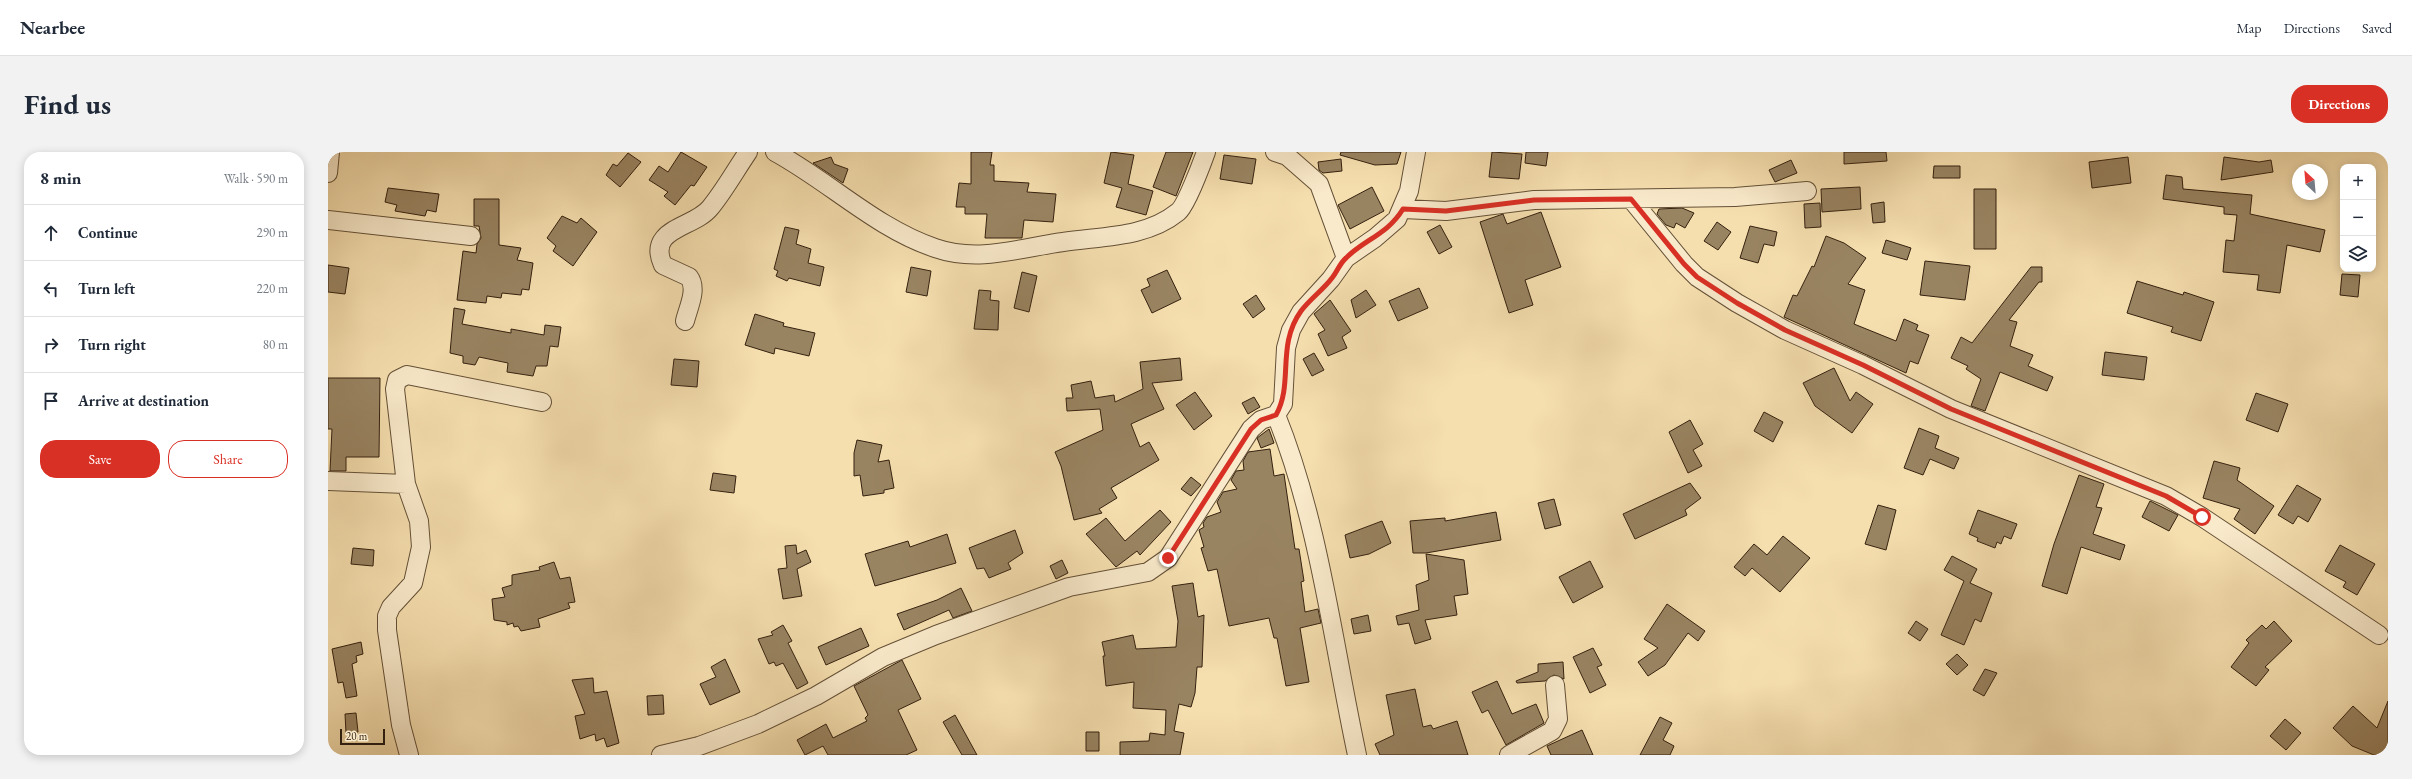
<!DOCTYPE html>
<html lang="en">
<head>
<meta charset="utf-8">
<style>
  body { margin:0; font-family:"EB Garamond",serif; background:#f2f2f3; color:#1f2937 }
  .controls { position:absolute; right:12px; top:12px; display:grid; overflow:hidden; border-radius:8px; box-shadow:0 2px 10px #0003 }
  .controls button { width:36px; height:36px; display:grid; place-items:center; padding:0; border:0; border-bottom:1px solid #e0e1e3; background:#fff; color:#1f2937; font:20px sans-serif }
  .compass { position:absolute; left:1964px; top:12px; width:36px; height:36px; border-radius:50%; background:#fff; box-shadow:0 2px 10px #0003; rotate:334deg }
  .scale { position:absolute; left:12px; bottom:10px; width:45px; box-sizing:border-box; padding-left:4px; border:2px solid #34210f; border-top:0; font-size:11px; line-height:14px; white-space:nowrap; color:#34210f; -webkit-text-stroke:3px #f9eacb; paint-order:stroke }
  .stop { position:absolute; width:12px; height:12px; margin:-9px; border:3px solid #d93025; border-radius:50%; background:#fff }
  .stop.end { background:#d93025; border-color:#fff; box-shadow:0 1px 4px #0008 }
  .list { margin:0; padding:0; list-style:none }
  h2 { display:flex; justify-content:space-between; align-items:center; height:52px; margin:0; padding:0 16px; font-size:17px }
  h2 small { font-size:13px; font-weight:400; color:#747a83 }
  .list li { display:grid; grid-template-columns:26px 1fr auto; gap:12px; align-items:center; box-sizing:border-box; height:56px; padding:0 16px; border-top:1px solid #e0e1e3 }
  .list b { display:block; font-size:15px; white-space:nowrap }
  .list em { font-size:13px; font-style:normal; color:#747a83 }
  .actions { display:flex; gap:8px; padding:12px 16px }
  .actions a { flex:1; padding:9px 0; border:1px solid #d93025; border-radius:16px; text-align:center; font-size:14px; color:#d93025 }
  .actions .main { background:#d93025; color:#fff }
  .icon { flex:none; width:22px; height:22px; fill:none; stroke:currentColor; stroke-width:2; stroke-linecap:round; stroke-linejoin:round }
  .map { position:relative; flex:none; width:2060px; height:603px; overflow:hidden; border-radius:16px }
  header { display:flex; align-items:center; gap:24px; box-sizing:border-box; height:56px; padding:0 20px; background:#fff; border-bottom:1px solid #e0e1e3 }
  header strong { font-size:19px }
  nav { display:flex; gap:22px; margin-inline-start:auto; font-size:14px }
  .intro { display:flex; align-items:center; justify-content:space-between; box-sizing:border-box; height:96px; padding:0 24px }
  h1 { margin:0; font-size:28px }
  .button { padding:10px 18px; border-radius:16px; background:#d93025; color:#fff; font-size:14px; font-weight:700 }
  main { display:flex; gap:24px; padding:0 24px }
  aside { flex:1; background:#fff; border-radius:16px; box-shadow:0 2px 10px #0003 }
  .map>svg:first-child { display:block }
</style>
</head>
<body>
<header>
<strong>Nearbee</strong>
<nav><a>Map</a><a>Directions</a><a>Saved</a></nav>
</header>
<div class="intro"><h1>Find us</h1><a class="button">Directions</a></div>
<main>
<aside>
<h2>8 min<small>Walk · 590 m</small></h2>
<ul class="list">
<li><svg class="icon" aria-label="ahead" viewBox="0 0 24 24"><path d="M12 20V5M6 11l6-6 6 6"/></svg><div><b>Continue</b></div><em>290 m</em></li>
<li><svg class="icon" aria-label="left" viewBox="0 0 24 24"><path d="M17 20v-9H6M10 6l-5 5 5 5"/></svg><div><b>Turn left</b></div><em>220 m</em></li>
<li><svg class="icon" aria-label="right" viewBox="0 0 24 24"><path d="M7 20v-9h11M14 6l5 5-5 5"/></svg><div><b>Turn right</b></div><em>80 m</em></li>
<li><svg class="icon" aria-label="arrive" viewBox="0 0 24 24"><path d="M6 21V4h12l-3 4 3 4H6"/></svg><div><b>Arrive at destination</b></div></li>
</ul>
<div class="actions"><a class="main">Save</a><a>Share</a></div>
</aside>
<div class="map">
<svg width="2060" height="603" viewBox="0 0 2060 603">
  <rect width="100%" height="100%" fill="#f6dfaf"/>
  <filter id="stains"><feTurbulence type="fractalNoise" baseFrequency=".005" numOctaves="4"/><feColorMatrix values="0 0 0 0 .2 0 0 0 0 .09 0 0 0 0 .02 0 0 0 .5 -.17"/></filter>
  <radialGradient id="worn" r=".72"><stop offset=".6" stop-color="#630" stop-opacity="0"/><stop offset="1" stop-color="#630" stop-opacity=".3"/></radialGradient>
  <path fill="#998462" stroke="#34210f" d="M 353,0 L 379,15 L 366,34 L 363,33 L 347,53 L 336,44 L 340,40 L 321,28 L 331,14 L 340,20 Z
    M 643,0 L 664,0 L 662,13 L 666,13 L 666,29 L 701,31 L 699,40 L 728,42 L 725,70 L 696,68 L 694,86 L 657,86 L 659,62 L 637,62 L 637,55 L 628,55 L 631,31 L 643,32 Z
    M 783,0 L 806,3 L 800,32 L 825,39 L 818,63 L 788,55 L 794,36 L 776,31 Z
    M 838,0 L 865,0 L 848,44 L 825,35 Z
    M 1013,0 L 1073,0 L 1069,12 L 1047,13 L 1012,3 Z
    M 1164,0 L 1194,2 L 1191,27 L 1161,25 Z
    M 1198,0 L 1220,0 L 1218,14 L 1197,11 Z
    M 1516,0 L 1558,0 L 1559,9 L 1516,12 Z
    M 300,1 L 313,10 L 292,35 L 278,23 L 285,12 L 289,14 Z
    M 896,3 L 928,7 L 924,32 L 892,27 Z
    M 503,5 L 506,12 L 520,17 L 515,31 L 485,11 Z
    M 1800,5 L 1803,31 L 1764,36 L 1761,10 Z
    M 1896,5 L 1931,10 L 1943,8 L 1945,20 L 1893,28 Z
    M 1013,7 L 1014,19 L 995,21 L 991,18 L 990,10 Z
    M 1463,8 L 1469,21 L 1447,30 L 1441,18 Z
    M 1606,14 L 1632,14 L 1632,26 L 1605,26 Z
    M 1838,23 L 1854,25 L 1855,37 L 1924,43 L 1922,62 L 1997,78 L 1992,100 L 1959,93 L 1952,141 L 1929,138 L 1931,123 L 1895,120 L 1898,88 L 1906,89 L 1909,63 L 1896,62 L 1896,55 L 1835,47 Z
    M 1044,35 L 1056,59 L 1022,77 L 1010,53 Z
    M 1532,35 L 1533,57 L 1494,60 L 1493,37 Z
    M 60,36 L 111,42 L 108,60 L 99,58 L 97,64 L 67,59 L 69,53 L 57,50 Z
    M 1646,37 L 1668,37 L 1668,97 L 1646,97 Z
    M 146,47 L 171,47 L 171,93 L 193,96 L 189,108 L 205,111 L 201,138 L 194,137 L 193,143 L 174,141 L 173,146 L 159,144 L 158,151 L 129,148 L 135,99 L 148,101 L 149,92 L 153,86 L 151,74 L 146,74 Z
    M 1556,50 L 1557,70 L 1545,71 L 1543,52 Z
    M 1492,51 L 1493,75 L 1477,76 L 1476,52 Z
    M 1354,56 L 1366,61 L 1357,76 L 1348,71 L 1346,76 L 1338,73 L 1329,62 L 1331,57 Z
    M 1213,60 L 1233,115 L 1197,128 L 1205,153 L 1181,161 L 1152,70 L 1175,62 L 1179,72 Z
    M 234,64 L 249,71 L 253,66 L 269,80 L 245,114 L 225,99 L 228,94 L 219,86 Z
    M 1389,70 L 1403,80 L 1390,98 L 1376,89 Z
    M 1112,73 L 1124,95 L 1111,102 L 1099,80 Z
    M 1422,74 L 1449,80 L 1446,94 L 1436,92 L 1430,111 L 1412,106 Z
    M 457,75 L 471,78 L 468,92 L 483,97 L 480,111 L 496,115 L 492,134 L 461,126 L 459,129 L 448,124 L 450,119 L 446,117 Z
    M 1498,84 L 1516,91 L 1538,106 L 1520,132 L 1537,138 L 1526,172 L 1568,189 L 1576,167 L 1590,173 L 1588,178 L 1601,183 L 1590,212 L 1582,209 L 1578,221 L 1456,165 L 1465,143 L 1469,144 L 1484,114 L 1486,115 Z
    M 1558,88 L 1583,96 L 1579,108 L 1554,101 Z
    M 1597,109 L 1642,114 L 1637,148 L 1592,143 Z
    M 0,113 L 21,116 L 17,142 L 0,140 Z
    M 583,115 L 603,119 L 599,144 L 578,140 Z
    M 1703,115 L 1714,115 L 1714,130 L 1711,130 L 1681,168 L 1689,170 L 1682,194 L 1705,203 L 1700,214 L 1725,225 L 1719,239 L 1672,220 L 1657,259 L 1643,254 L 1653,227 L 1638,217 L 1640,214 L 1623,206 L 1633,185 L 1644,191 Z
    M 839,118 L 853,147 L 824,161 L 813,138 L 822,134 L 819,127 Z
    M 694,120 L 709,124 L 701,160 L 686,156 Z
    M 2014,122 L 2032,123 L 2030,145 L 2012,143 Z
    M 1809,129 L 1855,143 L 1856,140 L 1886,150 L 1873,189 L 1843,180 L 1845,175 L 1799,161 Z
    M 1091,136 L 1100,156 L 1070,169 L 1061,149 Z
    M 651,138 L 663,139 L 662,148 L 671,149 L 670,178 L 646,177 Z
    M 1038,138 L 1048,153 L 1028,166 L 1023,148 Z
    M 928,143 L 937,157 L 925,166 L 915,152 Z
    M 1002,148 L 1023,179 L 1014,185 L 1019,196 L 1000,204 L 990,182 L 997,178 L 986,162 Z
    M 126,156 L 137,158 L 134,172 L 183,181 L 183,177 L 216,183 L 217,173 L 233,175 L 230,195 L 222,194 L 219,214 L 208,214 L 205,224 L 179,220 L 180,211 L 151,205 L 147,213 L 135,211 L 135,204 L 122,201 Z
    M 427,162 L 456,171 L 455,174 L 487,181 L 481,204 L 447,196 L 446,202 L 417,193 Z
    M 1777,200 L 1819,205 L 1816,228 L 1774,223 Z
    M 986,201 L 996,218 L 984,224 L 975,207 Z
    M 852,206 L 854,228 L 824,231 L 836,257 L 803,272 L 812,295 L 821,290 L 831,308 L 783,336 L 789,346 L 771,357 L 774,361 L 746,368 L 733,314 L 727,300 L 775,278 L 772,257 L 739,259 L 738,246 L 745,246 L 743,233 L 763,229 L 767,246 L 786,243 L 787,250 L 815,237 L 812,210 Z
    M 346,207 L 371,209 L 369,235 L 343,233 Z
    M 1506,216 L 1522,249 L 1528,240 L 1545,252 L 1524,281 L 1487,254 L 1475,231 Z
    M 0,226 L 52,226 L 51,305 L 18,305 L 18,319 L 2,319 L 4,277 L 0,277 Z
    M 867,240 L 884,264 L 866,278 L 848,253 Z
    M 1928,241 L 1960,252 L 1950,280 L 1918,268 Z
    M 926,245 L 932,255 L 920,262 L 914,251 Z
    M 1436,260 L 1455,270 L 1445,290 L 1426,279 Z
    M 1362,268 L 1375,292 L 1365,298 L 1374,314 L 1360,321 L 1341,280 Z
    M 1591,276 L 1611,284 L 1607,296 L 1631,306 L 1626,317 L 1602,307 L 1595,323 L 1576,316 Z
    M 941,277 L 946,291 L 933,296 L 929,286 Z
    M 529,288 L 554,293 L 550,310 L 561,308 L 566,336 L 556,338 L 556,341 L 535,344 L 532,323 L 526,324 L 526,301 Z
    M 942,297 L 946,324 L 956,322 L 967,397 L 971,397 L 976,429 L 973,430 L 977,460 L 990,457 L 993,471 L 972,476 L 981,530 L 958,534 L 949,486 L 946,486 L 941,466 L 901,474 L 889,417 L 880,419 L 873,396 L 876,395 L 871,378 L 876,375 L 875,371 L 879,365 L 893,360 L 889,350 L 895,340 L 909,337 L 903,328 L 908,319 L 916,318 L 915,309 L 920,300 Z
    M 1886,309 L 1912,316 L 1909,328 L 1946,354 L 1927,382 L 1906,367 L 1912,357 L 1875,346 Z
    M 385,321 L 408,324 L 406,341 L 382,338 Z
    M 1751,323 L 1776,332 L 1768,355 L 1774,356 L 1765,382 L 1797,393 L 1792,408 L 1753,395 L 1739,442 L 1714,434 L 1726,392 Z
    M 863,325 L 873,333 L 863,344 L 853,337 Z
    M 1362,331 L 1373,346 L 1357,358 L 1359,363 L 1307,387 L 1295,362 Z
    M 1969,333 L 1993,347 L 1980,370 L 1970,364 L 1965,372 L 1950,363 Z
    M 1226,347 L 1233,373 L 1217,377 L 1210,351 Z
    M 1822,349 L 1850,363 L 1841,379 L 1814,365 Z
    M 1550,353 L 1568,358 L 1558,398 L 1537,392 Z
    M 832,358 L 843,370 L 812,403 L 809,399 L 788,415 L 758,382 L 778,366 L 797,389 Z
    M 1650,358 L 1689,372 L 1683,387 L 1676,384 L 1673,392 L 1669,390 L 1667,396 L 1649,389 L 1650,386 L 1641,382 Z
    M 1168,360 L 1173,388 L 1098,401 L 1085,401 L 1082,369 L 1117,366 L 1117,369 Z
    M 1054,369 L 1063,391 L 1041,402 L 1022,406 L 1017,383 Z
    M 687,378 L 695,401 L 680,411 L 683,417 L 661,426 L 656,416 L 649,417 L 641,396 Z
    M 619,382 L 628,411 L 547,434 L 537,402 L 580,389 L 582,395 Z
    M 1455,384 L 1482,406 L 1452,440 L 1424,416 L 1417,424 L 1406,415 L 1426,392 L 1439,403 Z
    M 468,393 L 469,402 L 478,398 L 483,410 L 469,417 L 474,444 L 455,447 L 450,417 L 459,416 L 457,394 Z
    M 2012,393 L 2047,412 L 2029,443 L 2015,435 L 2018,430 L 1997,419 Z
    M 25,396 L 46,398 L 45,414 L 23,412 Z
    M 1098,402 L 1136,408 L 1140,442 L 1126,444 L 1129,463 L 1097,468 L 1103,487 L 1087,492 L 1081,471 L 1070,473 L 1068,464 L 1091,458 L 1088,433 L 1101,428 Z
    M 1624,404 L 1649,417 L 1642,431 L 1664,441 L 1653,470 L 1647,467 L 1636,493 L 1613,483 L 1636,429 L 1616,418 Z
    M 734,408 L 740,421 L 728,427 L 722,414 Z
    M 1262,409 L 1275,435 L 1245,451 L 1231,425 Z
    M 226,410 L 232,427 L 242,425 L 247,450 L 240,451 L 242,456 L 210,467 L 212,475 L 193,479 L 190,474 L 186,475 L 185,471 L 179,473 L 179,470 L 166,468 L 164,447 L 177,445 L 174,436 L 184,433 L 184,423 L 212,418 L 211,415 Z
    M 865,431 L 870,465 L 876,463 L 874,515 L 869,515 L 867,541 L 863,555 L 851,552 L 846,579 L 856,581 L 852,603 L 792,603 L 792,590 L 821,589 L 822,581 L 837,583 L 838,558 L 805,556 L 806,530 L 778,534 L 775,504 L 777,504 L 774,490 L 805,483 L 808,497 L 848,495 L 850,469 L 844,434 Z
    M 633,436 L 644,459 L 625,466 L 621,458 L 576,478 L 569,462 L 609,448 Z
    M 1339,452 L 1377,479 L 1370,489 L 1360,481 L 1337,513 L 1320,524 L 1310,510 L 1330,496 L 1316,487 Z
    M 1040,463 L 1043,479 L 1026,482 L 1023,467 Z
    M 1588,469 L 1600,477 L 1592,489 L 1580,481 Z
    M 1946,469 L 1964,489 L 1937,515 L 1941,518 L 1928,534 L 1903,515 L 1921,491 L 1918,488 L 1934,473 L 1938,477 Z
    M 455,473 L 464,489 L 460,491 L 480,531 L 469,537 L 455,511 L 448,514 L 446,510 L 441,512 L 430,487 L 445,483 L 443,480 Z
    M 533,476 L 541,494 L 498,513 L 490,495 Z
    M 33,490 L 35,502 L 28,504 L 29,510 L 24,512 L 29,544 L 18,546 L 15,530 L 10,531 L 4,497 Z
    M 1265,496 L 1274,513 L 1269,515 L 1278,533 L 1262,541 L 1245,505 Z
    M 1629,502 L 1640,513 L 1629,523 L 1618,512 Z
    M 397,507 L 412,540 L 382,553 L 372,532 L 388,525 L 383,515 Z
    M 574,508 L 593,547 L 570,558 L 589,598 L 578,603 L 500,603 L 495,594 L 477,603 L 469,588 L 498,572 L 505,586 L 539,569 L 537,566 L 540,563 L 526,534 Z
    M 1235,510 L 1236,527 L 1226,523 L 1217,529 L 1189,531 L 1188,529 L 1210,520 L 1210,512 Z
    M 1657,517 L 1669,521 L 1656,544 L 1645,538 Z
    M 265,526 L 266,541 L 279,539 L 291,591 L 279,595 L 276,586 L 268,589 L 267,582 L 252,587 L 247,564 L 257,562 L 244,528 Z
    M 1169,529 L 1184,562 L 1208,552 L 1216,571 L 1178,593 L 1160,558 L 1154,561 L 1144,540 Z
    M 1087,537 L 1095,575 L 1103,573 L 1105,577 L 1129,569 L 1140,603 L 1052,603 L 1047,592 L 1066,583 L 1058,543 Z
    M 335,543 L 336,562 L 320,563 L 319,544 Z
    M 2060,549 L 2060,603 L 2046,603 L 2024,594 L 2005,576 L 2025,554 L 2049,576 Z
    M 28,561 L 30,580 L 18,581 L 17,562 Z
    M 627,563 L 649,603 L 634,603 L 615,570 Z
    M 1332,565 L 1344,571 L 1335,588 L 1346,594 L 1342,603 L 1312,603 Z
    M 1957,567 L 1973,581 L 1958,598 L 1942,584 Z
    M 1254,578 L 1265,603 L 1223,603 L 1219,594 Z
    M 758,580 L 771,580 L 771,599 L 758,599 Z"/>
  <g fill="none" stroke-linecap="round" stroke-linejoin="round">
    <g stroke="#645037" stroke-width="20">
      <path id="street" d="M 447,0 C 502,30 548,76 607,96 C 650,111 692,96 735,90 C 774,84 818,86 850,60 C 858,54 874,11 878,0
        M 947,0 L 959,4 L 991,32 L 1018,106
        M 0,21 L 2,0
        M 1303,47 L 1356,112 L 1369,125 L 1409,151 L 1457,178 L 1535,213 L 1623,257 L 1838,344 L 1874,365 L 2051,483
        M 1075,57 L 1118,59 L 1206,48 L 1407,45 L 1479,39
        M 0,68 L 143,84
        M 357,169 C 360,156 370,137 361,125 L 335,113 C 318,76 366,76 382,56 C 396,39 407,19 420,0
        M 0,329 L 78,332
        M 81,603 L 73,573 L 59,478 L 59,464 L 63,455 L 85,431 L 93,395 L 91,369 L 78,332 L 67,237 L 69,228 L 79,223 L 214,250
        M 333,603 L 371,594 L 430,572 L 488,544 L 555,505 L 608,483 L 741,435 L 820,420 L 840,406 L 923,277 L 933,268 L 948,263
        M 1029,603 C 1005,491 991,369 948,263 L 955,252 L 958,196 L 963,178 L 973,160 L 1003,127 L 1018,106 L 1047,86 L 1069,67 L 1081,39 L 1088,0
        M 1181,603 L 1224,579 L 1230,567 L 1227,533"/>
    </g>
    <use href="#street" stroke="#f9eacb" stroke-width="18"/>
  </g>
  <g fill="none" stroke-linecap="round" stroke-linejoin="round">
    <path stroke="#d93025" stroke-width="5" d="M 840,406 L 923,277 L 933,268 L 948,263 C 966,231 948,194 973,159 C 982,147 995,138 1004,126 C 1009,120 1012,111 1018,106 C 1037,87 1059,83 1075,57 L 1118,59 L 1206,48 L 1303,47 L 1356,112 L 1369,125 L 1409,151 L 1457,178 L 1535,213 L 1623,257 L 1838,344 L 1874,365"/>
  </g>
  <rect width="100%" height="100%" filter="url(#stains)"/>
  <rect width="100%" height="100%" fill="url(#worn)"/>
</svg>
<div class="controls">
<button>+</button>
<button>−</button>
<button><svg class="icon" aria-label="layers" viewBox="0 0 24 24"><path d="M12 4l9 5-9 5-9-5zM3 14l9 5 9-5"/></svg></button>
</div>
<svg class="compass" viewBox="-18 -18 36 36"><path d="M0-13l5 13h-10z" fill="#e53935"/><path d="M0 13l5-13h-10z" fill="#747a83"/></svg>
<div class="scale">20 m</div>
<div class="stop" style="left:1874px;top:365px"></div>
<div class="stop end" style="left:840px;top:406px"></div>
</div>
</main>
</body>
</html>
